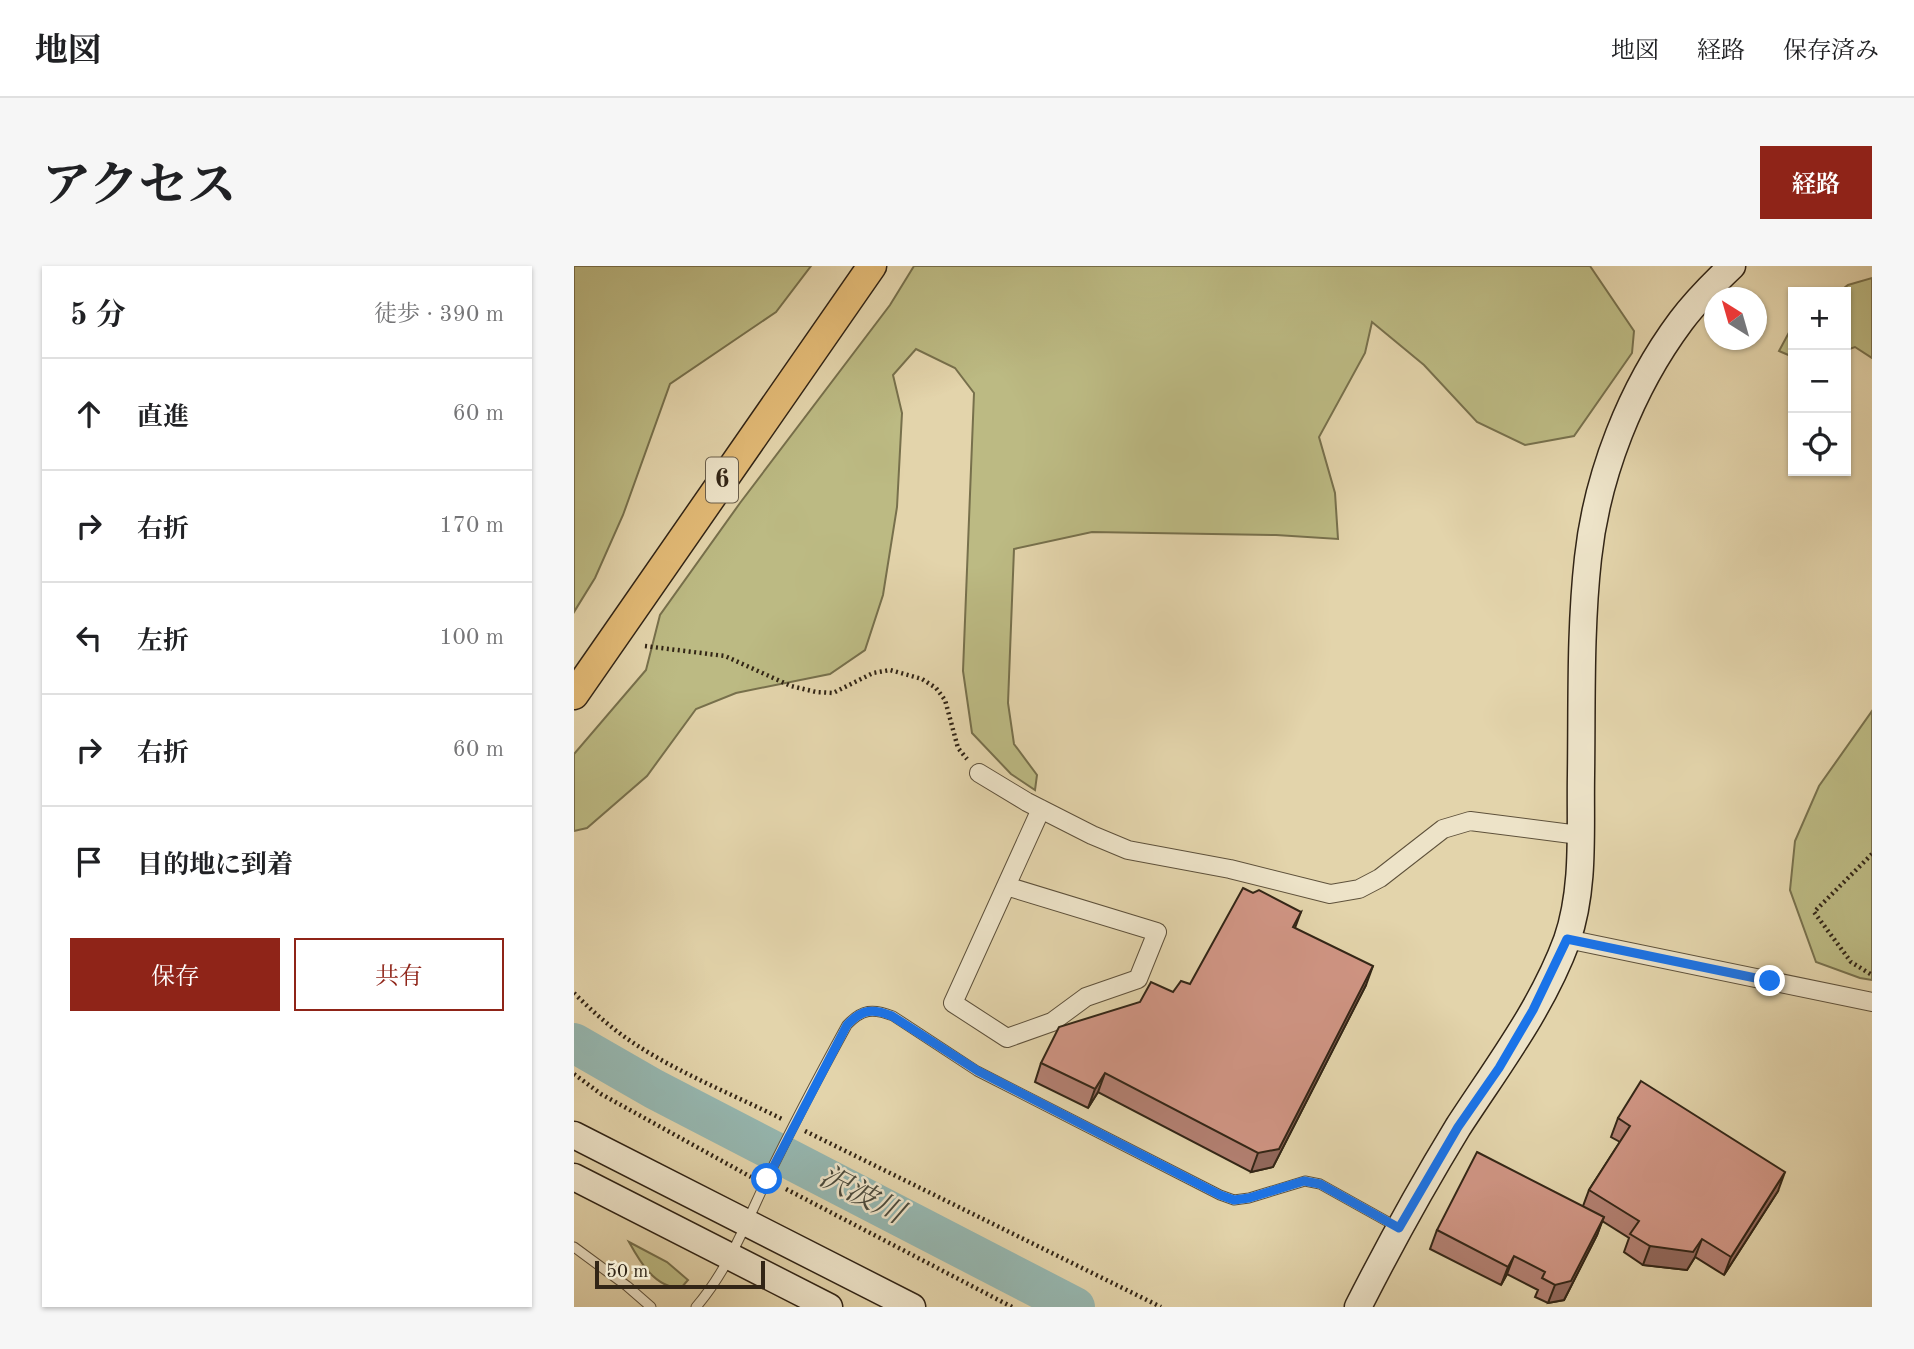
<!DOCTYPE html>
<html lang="ja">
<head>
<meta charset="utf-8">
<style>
  body { margin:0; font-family:"Old Standard TT","Noto Serif JP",serif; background:#f6f6f6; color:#202124 }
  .controls { position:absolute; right:21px; top:21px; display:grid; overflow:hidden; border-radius:0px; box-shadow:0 2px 5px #0004 }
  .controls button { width:63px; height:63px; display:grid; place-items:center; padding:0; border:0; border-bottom:2px solid #e0e0e0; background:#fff; color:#202124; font:35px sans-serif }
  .compass { position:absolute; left:1130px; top:21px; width:63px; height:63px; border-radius:50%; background:#fff; box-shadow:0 2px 5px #0004; rotate:323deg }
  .scale { position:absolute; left:21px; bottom:18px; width:170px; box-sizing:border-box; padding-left:7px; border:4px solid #322516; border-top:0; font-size:19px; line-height:24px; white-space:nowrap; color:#322516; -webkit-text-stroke:5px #ede3c8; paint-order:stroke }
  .stop { position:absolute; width:21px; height:21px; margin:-16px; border:5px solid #1a73e8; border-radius:50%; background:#fff }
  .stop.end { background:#1a73e8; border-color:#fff; box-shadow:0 2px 7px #0008 }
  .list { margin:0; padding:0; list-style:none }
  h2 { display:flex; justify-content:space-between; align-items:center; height:91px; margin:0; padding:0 28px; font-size:30px }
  h2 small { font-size:23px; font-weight:400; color:#757577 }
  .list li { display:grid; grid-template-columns:46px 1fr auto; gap:21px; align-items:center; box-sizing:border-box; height:112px; padding:0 28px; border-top:2px solid #e0e0e0 }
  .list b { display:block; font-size:26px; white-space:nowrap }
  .list em { font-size:23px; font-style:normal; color:#757577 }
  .actions { display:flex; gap:14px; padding:21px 28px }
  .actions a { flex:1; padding:16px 0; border:2px solid #8f2418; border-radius:0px; text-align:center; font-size:24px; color:#8f2418 }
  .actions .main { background:#8f2418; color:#fff }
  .icon { flex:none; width:38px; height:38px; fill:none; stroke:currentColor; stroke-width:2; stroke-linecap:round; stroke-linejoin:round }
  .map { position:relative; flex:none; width:1298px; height:1041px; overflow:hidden; border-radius:0px }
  header { display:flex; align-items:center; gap:42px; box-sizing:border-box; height:98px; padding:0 35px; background:#fff; border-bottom:2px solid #e0e0e0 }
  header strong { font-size:33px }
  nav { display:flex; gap:38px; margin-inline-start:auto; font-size:24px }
  .intro { display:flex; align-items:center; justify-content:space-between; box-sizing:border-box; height:168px; padding:0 42px }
  h1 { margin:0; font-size:49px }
  .button { padding:18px 32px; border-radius:0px; background:#8f2418; color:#fff; font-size:24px; font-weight:700 }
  main { display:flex; gap:42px; padding:0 42px }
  aside { flex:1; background:#fff; border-radius:0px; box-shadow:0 2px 5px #0004 }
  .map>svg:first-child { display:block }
</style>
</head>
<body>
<header>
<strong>地図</strong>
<nav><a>地図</a><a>経路</a><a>保存済み</a></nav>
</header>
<div class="intro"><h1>アクセス</h1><a class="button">経路</a></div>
<main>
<aside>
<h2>5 分<small>徒歩 · 390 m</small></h2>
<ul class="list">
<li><svg class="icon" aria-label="ahead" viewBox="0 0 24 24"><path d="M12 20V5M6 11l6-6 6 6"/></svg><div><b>直進</b></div><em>60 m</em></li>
<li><svg class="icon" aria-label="right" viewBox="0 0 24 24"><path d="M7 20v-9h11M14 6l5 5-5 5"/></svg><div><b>右折</b></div><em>170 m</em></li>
<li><svg class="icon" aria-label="left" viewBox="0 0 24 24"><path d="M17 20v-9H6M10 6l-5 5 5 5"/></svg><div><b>左折</b></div><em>100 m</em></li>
<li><svg class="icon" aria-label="right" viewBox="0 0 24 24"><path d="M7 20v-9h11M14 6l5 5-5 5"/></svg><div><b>右折</b></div><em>60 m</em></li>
<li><svg class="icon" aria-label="arrive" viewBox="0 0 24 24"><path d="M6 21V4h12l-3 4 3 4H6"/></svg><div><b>目的地に到着</b></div></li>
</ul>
<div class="actions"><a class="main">保存</a><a>共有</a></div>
</aside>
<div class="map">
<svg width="1298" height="1041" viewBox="0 0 1298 1041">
  <rect width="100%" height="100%" fill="#e3d4ab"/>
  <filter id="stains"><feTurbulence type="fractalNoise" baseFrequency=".00286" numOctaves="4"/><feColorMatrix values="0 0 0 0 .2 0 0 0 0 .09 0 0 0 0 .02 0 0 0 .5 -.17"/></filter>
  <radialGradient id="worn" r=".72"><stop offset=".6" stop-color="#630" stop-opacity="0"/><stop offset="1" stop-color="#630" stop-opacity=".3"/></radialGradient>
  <path fill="#bcba83" stroke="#77704c" stroke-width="2" d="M 0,0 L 237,0 L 202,46 L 96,118 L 49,249 L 21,312 L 0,346 Z
    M 340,0 L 1016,0 L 1060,65 L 1058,87 L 1000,170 L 951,179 L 903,156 L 850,99 L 798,56 L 791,87 L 745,171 L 761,227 L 764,273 L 702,269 L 518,266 L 440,283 L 434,437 L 440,478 L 463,509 L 461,524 L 437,508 L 398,467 L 389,405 L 400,127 L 381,102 L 342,83 L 319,109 L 328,147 L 323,241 L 309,329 L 291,384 L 256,408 L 162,427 L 122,443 L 73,510 L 13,562 L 0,565 L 0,488 L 72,404 L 86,349 L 166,237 L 316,39 Z
    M 1298,12 L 1298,92 L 1281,81 L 1272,84 L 1272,26 L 1265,26 L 1274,19 Z
    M 1219,59 L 1219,91 L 1205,85 Z
    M 1298,445 L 1298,714 L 1286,712 L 1242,696 L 1216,624 L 1221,575 L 1245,520 Z
    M 55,976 L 93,996 L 114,1014 L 107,1022 C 81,1022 66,996 55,976 Z"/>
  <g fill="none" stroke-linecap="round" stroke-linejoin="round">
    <path stroke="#96b7b0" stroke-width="40" d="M 0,777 L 80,823 L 501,1041"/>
    <g stroke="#5e513b" stroke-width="11">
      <path id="lane" d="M 0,981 L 53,1020 L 77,1041
        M 122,1041 C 154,1004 172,957 193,913 C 218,861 245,810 273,759 C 288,743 299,742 319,750 L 403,805 L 646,929 L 660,934 L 675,932 L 731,915 L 746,918 L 825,962"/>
    </g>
    <g stroke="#5e513b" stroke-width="20">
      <path id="street" d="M 405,507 L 453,536 L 518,569 L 554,584 L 656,603 L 756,628 L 785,623 L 806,612 L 869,563 L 896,555 L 1005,569
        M 432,620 L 583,666 L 564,713 L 512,731 L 478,756 L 433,772 L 379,737 L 467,543
        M 993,673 L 1298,736"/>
    </g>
    <g stroke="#322516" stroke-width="29">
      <path id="secondary" d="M 0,869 L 338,1041
        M 0,911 L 255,1041
        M 784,1041 C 815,980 848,920 884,861 C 923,801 968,742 993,674 C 1011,622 1006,563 1007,509 C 1008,437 1006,364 1014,292 C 1023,209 1057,122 1107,55 C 1122,35 1140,17 1158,0"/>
    </g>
    <g stroke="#322516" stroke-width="31">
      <path id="primary" d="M 0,429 L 298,0"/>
    </g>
    <path stroke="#322516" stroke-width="4.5" stroke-dasharray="2 3.5" stroke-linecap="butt" d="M 71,380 L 151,390 L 217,420 L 242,426 L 259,427 L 299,407 L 316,404 L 348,413 L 362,422 L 371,434 L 384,482 L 393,493
      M 1298,588 L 1240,646 L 1277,696 L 1298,709
      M 0,727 C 18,745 37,762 58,776 C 104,807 158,828 208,853
      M 0,808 L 27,828 L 177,911
      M 231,865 L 587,1041
      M 212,923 L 438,1041"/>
    <use href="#lane" stroke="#ede3c8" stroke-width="9"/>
    <use href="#street" stroke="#ede3c8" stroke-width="18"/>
    <use href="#secondary" stroke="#ede3c8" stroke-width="26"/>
    <use href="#primary" stroke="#e2ba76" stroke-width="28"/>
  </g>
  <path fill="#b38072" stroke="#322516" stroke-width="2" d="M 727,646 L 721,662 L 792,719 L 699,901 L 677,906 L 524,826 L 514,842 L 461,816 L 467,797 L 599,726 L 616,718 Z
    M 1044,852 L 1204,925 L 1150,1009 L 1121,991 L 1113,1004 L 1069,999 L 1050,986 L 1055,972 L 1028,955 L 1023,969 L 990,1034 L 974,1037 L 961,1031 L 964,1024 L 933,1008 L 927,1019 L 856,983 L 863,964 L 1009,940 L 1015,924 L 1046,876 L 1037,871 Z"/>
  <path fill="#92685c" stroke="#322516" stroke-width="2" d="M 799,700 L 792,719 L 699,901 L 677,906 L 684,887 Z
    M 531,807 L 524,826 L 514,842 L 521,823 Z
    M 1211,906 L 1204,925 L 1150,1009 L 1157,991 Z
    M 1030,951 L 1023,969 L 990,1034 L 974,1037 L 981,1019 Z
    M 1128,973 L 1121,991 L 1113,1004 L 1069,999 L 1076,980 Z
    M 940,990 L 933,1008 L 927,1019 L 934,1001 Z"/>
  <path fill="#d09584" stroke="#322516" stroke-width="2" d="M 669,622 L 679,627 L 685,624 L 727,646 L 719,661 L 799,700 L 705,883 L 684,887 L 531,807 L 521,823 L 467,797 L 485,761 L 566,736 L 577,716 L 599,726 L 607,715 L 616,718 Z
    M 1067,815 L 1211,906 L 1157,991 L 1128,973 L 1119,986 L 1076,980 L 1056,968 L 1065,955 L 1015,924 L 1056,860 L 1044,852 Z
    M 903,886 L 1030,951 L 997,1015 L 981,1019 L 968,1012 L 971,1006 L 940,990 L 934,1001 L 863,964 Z"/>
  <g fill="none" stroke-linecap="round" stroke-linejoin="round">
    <path stroke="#1a73e8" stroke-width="9" d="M 193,913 L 273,759 C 288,743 299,742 318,750 L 404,805 L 646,929 L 660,934 L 675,932 L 730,915 L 746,918 L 825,962 L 884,861 L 925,802 L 959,744 L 993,673 L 1196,715"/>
  </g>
  <g text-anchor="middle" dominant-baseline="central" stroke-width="5" stroke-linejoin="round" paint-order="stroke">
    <rect fill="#ede3c8" stroke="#6a5e4b" stroke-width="2" x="132" y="191.5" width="32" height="45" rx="5"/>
    <g font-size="26" font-weight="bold" fill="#322516">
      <text x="148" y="214">6</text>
    </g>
    <g font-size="30" font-style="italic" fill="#4b4a3c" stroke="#ede3c8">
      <text transform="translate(287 930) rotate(27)">沢波川</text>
    </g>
  </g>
  <rect width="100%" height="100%" filter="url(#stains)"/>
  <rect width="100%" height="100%" fill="url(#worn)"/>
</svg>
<div class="controls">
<button>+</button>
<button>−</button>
<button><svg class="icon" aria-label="locate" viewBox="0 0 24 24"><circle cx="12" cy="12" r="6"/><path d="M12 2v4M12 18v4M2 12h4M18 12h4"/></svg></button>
</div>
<svg class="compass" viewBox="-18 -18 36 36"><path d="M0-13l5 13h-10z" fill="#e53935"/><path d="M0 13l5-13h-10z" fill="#757577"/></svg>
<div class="scale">50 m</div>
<div class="stop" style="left:193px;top:913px"></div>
<div class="stop end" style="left:1196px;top:715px"></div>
</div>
</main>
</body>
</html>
